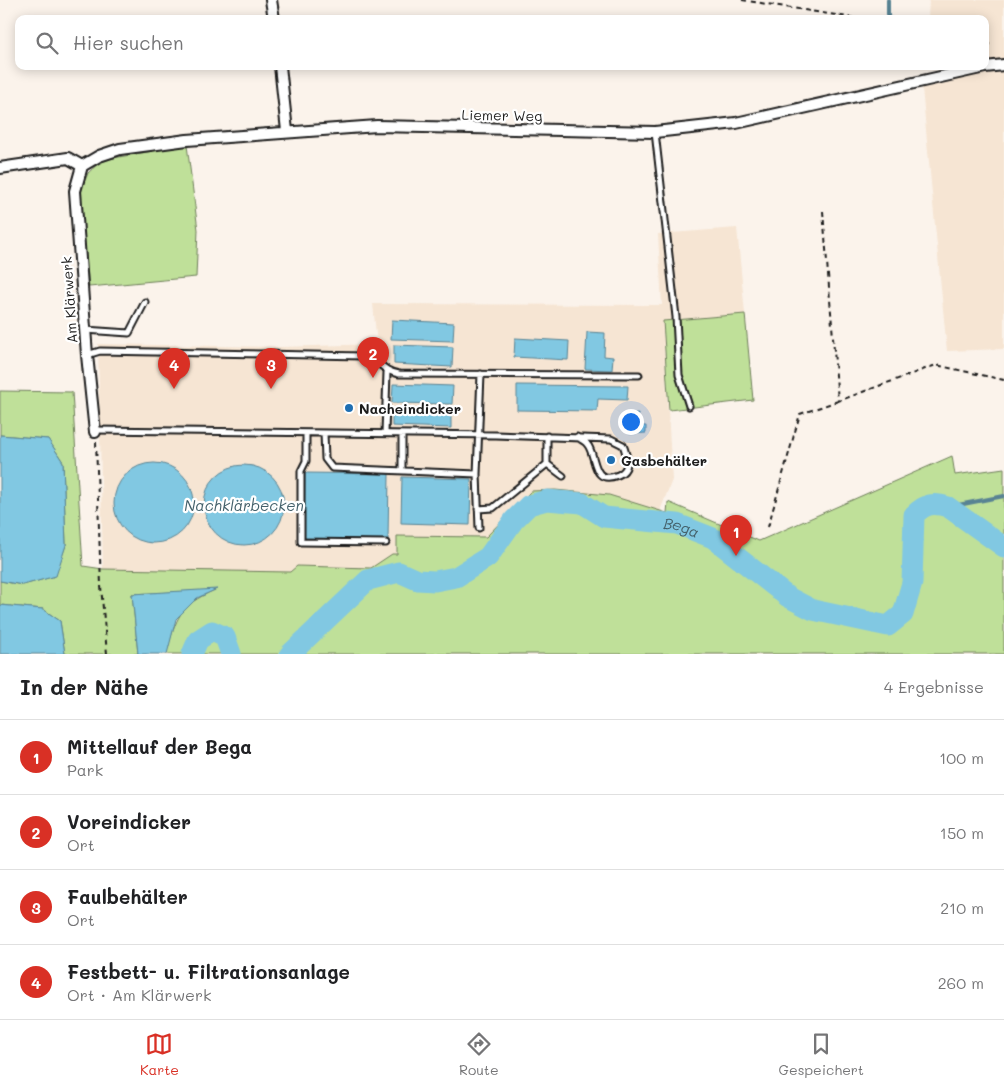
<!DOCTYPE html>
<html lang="de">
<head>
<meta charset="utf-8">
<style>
  body { margin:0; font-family:Mali,sans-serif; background:#f6f6f6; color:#202124 }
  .you { position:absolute; left:630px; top:421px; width:18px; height:18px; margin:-12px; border:4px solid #fff; border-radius:50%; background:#1a73e8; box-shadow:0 0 0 8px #1a73e833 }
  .badge { display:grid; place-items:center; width:32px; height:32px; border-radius:50%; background:#d93025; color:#fff; font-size:16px; font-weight:700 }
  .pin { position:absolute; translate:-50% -41px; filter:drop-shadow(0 1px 2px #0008) }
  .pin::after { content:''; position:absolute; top:26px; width:18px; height:15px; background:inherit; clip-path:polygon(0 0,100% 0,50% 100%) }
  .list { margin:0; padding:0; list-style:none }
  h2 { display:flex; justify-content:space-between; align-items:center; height:65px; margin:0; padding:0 20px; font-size:21px }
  h2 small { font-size:16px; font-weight:400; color:#757577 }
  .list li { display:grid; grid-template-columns:32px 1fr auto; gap:15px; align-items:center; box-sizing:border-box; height:75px; padding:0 20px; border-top:1px solid #e0e0e0 }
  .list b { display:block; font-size:19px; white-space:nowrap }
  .list p { margin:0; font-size:16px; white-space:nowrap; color:#757577 }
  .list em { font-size:16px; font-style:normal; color:#757577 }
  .icon { flex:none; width:28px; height:28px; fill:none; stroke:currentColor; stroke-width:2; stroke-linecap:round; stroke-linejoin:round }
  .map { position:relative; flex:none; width:1004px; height:654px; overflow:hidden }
  .search { position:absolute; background:#fff; box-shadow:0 2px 12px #0003; left:15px; right:15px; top:15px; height:55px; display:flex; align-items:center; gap:12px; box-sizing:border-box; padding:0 18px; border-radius:10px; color:#757577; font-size:19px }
  .sheet { height:365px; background:#fff }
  nav { display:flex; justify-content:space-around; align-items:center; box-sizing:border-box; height:70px; border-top:1px solid #e0e0e0; background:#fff; font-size:14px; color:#757577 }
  nav a { display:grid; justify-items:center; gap:2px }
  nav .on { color:#d93025 }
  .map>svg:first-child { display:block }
</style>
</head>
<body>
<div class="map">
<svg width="1004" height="654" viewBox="0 0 1004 654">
  <rect width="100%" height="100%" fill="#fbf3eb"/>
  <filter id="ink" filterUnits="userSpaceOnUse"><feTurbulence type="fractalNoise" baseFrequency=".02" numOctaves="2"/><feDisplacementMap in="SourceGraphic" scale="10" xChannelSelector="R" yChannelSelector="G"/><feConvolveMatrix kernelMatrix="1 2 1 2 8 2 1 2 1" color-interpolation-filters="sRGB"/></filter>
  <g filter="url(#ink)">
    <path fill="#f6e5d3" d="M 929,0 L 1004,0 L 1004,59 L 985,61 L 985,19 L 928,19 Z
      M 996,71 L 1004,71 L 1004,349 L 947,351 L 922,88 Z
      M 737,228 L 745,314 L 663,321 L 672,480 L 660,511 L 609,495 L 531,491 L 486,537 L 397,536 L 397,574 L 103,569 L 98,344 L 281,347 L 377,344 L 373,304 L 662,305 L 658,234 Z"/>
    <path fill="#bfe099" stroke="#6e7e5a" d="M 187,145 L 198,230 L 196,277 L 89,287 L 80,193 L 88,173 L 102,160 Z
      M 745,314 L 753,400 L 669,410 L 663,321 Z
      M 0,391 L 72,392 L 83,566 L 103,569 L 290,572 L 297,566 L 371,568 L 392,554 L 397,554 L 397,536 L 486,537 L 531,491 L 555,490 L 609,495 L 667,513 L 668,502 L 759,541 L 952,456 L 955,475 L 1004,468 L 1004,654 L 166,654 C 177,617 178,606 215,590 L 132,594 L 138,654 L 65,654 L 60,621 L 43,609 L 0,605 L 0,581 L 23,585 L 55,576 L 66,545 L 63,462 L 48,439 L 0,435 Z"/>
    <path fill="#81c8e2" stroke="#598393" d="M 392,320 L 454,323 L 453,341 L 391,339 Z
      M 587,332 L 605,333 L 604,356 L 613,357 L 612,370 L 585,369 Z
      M 515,338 L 569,341 L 568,360 L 514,357 Z
      M 394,345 L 453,347 L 452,367 L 394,364 Z
      M 393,384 L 453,386 L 452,404 L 392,403 Z
      M 517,385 L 628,386 L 627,400 L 598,399 L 597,411 L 517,410 Z
      M 392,409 L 451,410 L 451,428 L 392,426 Z
      M 638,414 L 639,419 L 632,420 L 633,426 L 646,426 L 646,433 L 629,434 L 628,415 Z
      M 0,435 L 48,439 L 63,462 L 66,545 L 56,576 L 23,585 L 0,581 Z
      M114 503a40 40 0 1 1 80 0a40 40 0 1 1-80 0Z
      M204 505a40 40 0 1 1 80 0a40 40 0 1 1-80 0Z
      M 305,473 L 389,474 L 388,540 L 304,538 Z
      M 402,477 L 471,479 L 470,525 L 401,523 Z
      M 217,589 L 197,598 L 176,619 L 167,654 L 138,654 L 132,594 Z
      M 0,605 L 43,609 L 60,621 L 65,654 L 0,654 Z"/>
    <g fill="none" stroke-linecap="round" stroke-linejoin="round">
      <path stroke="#598393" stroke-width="4" d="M 888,0 L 888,18 L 891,19
        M 948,507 L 1004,496"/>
      <g stroke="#81c8e2" stroke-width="21">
        <path d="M 192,654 L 198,640 L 212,631 L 225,637 L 231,654"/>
        <path id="s1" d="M 290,654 L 368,580 L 399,572 L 417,580 L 435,581 L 456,577 L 488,557 L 514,520 L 529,505 L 547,500 L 582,503 L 604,517 L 677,524 L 713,538 L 788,597 L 813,610 L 888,626 L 903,614 L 912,583 L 914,515 C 925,504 933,502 948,507 L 1004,547"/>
      </g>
      <g stroke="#1c1c1c" stroke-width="9">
        <path id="service" d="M 655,132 L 676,317 L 679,375 L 689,406
          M 85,330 L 129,333 L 145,302
          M 87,355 L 100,351 L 363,356 C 381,359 379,370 399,374 L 639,375
          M 95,430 L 496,435 L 611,439 L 623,445 C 626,452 627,456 627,464 C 626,470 623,473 618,475 C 591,486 597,455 587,444 C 585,441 580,439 577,437
          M 306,433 L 306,461 L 301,471 L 301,542 L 386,543
          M 324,433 L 325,459 L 332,468 L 477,474
          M 385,433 L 387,372
          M 402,434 L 402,471
          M 547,436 L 547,464 L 563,476
          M 478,509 L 493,508 L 547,464
          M 479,528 L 477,474 L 481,374"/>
      </g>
      <g stroke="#1c1c1c" stroke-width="14">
        <path id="minor" d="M 271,0 L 274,19
          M 280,66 L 287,131
          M 82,166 L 99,156 L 120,149 L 187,140 L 377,126 L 655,132 L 736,123 L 985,67 L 1004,65
          M 82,166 L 75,191 L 87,355 L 95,432
          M 0,168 L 68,158 L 82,166"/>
      </g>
      <path stroke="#1c1c1c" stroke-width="2" stroke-dasharray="5 4" stroke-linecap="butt" d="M 742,0 L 860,19
        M 985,43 L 992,45
        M 823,211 L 838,401 L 936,365 L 1004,380
        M 96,442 L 101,586 L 107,654
        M 768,527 L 800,414 L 838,401"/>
      <use href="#service" stroke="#fff" stroke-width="5"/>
      <use href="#minor" stroke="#fff" stroke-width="10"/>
    </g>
  </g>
  <g fill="#1f6fb2" stroke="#fff" stroke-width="2">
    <circle cx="349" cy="408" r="5"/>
    <circle cx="611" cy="460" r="5"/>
  </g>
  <g text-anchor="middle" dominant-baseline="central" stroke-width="4.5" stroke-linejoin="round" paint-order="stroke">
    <g font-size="14" fill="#1c1c1c" stroke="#fff">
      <text transform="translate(502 115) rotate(1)">Liemer Weg</text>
      <text transform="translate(69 300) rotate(-94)">Am Klärwerk</text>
    </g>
    <g font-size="14" font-weight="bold" fill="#1c1c1c" stroke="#fff" text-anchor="start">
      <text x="359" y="408">Nacheindicker</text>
      <text x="621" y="460">Gasbehälter</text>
    </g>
    <g font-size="15" font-style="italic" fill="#44616b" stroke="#fff">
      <text x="244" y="505">Nachklärbecken</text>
      <text stroke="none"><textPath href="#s1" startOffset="461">Bega</textPath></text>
    </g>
  </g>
</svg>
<div class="you"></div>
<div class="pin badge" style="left:736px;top:556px">1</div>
<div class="pin badge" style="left:373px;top:378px">2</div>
<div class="pin badge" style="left:271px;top:389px">3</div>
<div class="pin badge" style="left:174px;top:389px">4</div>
<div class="search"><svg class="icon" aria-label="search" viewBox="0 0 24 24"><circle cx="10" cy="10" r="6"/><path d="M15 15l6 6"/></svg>Hier suchen</div>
</div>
<section class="sheet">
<h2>In der Nähe<small>4 Ergebnisse</small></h2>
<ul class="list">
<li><span class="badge">1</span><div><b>Mittellauf der Bega</b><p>Park</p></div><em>100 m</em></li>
<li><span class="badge">2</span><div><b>Voreindicker</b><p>Ort</p></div><em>150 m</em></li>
<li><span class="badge">3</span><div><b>Faulbehälter</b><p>Ort</p></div><em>210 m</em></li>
<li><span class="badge">4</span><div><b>Festbett- u. Filtrationsanlage</b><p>Ort · Am Klärwerk</p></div><em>260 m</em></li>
</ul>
</section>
<nav>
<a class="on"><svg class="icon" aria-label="map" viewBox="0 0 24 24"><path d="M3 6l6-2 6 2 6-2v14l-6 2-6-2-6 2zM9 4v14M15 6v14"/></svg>Karte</a>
<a><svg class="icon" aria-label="directions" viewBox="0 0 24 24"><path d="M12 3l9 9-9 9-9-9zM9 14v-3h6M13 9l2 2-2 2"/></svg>Route</a>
<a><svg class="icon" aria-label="saved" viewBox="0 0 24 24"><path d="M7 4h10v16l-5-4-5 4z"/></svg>Gespeichert</a>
</nav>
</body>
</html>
